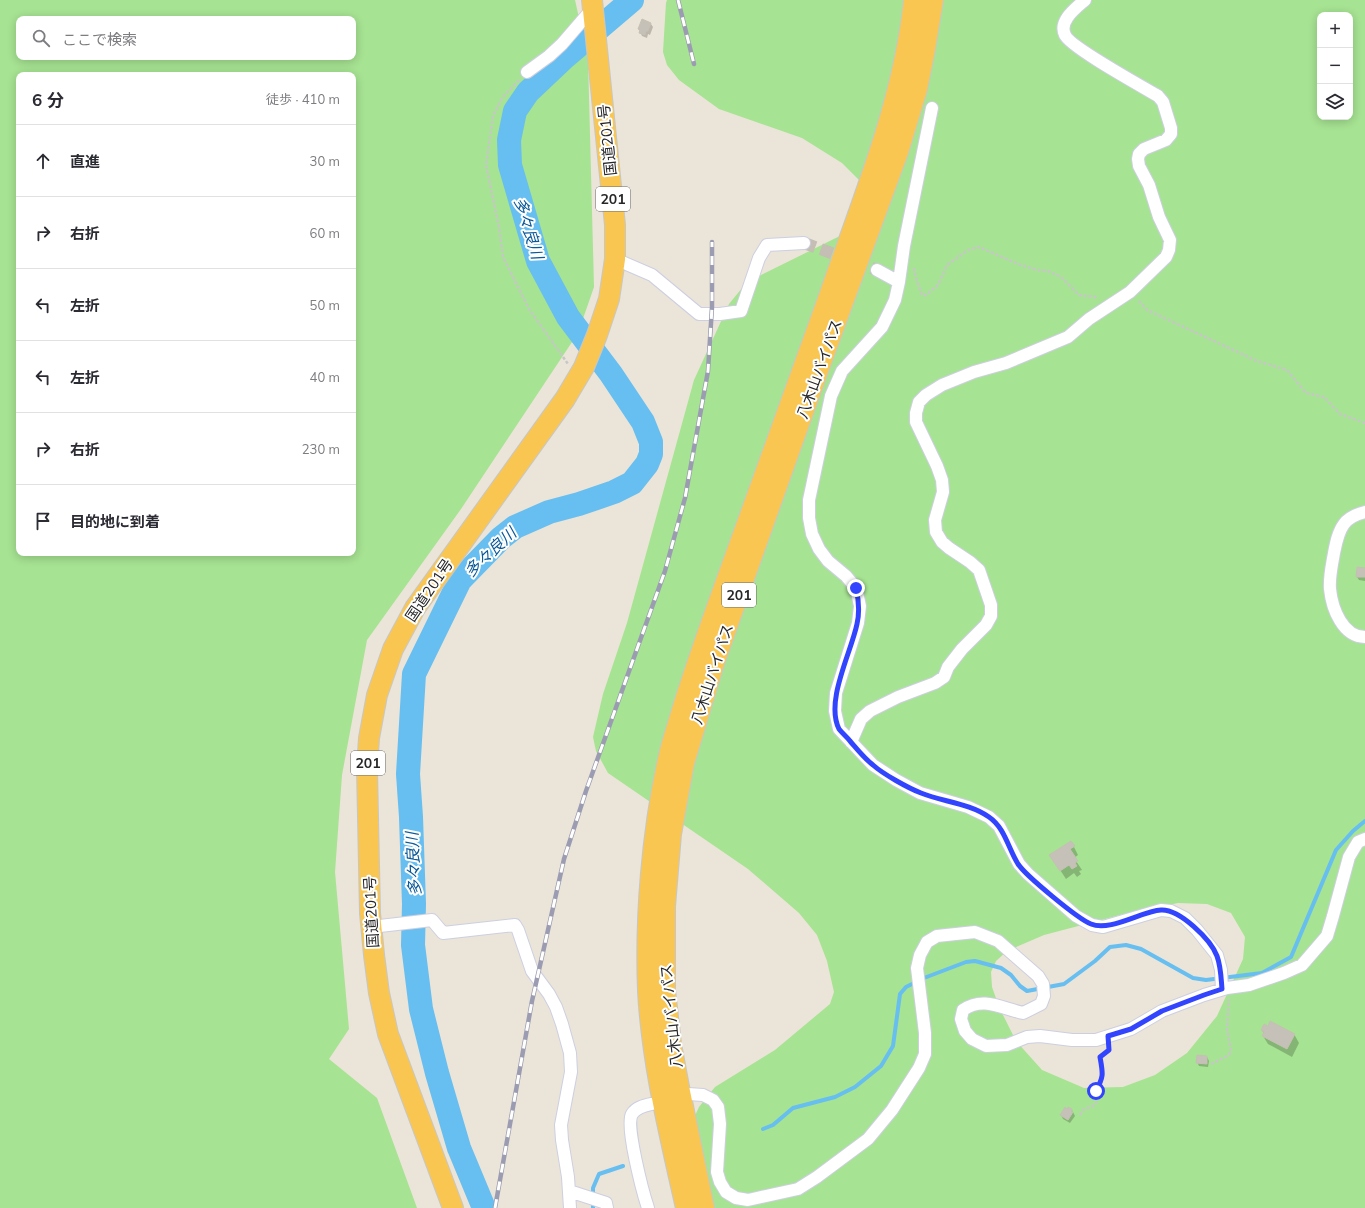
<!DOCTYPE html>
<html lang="ja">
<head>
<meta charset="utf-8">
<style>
  body { margin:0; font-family:Mulish,"Noto Sans JP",sans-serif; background:#f7f7f7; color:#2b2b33 }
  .controls { position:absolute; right:12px; top:12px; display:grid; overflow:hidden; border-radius:8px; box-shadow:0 2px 10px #0003 }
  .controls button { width:36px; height:36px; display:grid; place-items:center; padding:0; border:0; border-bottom:1px solid #e1e1e2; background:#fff; color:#2b2b33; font:20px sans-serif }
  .stop { position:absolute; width:12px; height:12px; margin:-9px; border:3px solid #3244fd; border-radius:50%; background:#fff }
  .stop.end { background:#3244fd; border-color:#fff; box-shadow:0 1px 4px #0008 }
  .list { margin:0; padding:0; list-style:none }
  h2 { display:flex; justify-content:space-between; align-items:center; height:52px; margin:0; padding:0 16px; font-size:17px }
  h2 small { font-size:13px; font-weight:400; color:#7c7c81 }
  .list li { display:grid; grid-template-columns:26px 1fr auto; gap:12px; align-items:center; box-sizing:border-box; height:72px; padding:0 16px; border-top:1px solid #e1e1e2 }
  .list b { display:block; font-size:15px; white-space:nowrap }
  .list em { font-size:13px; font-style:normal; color:#7c7c81 }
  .icon { flex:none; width:22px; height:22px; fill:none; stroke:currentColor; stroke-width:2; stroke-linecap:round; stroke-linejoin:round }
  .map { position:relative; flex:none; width:1365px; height:1208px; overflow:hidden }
  .search { position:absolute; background:#fff; box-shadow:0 2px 10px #0003; left:16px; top:16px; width:340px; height:44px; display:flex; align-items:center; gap:10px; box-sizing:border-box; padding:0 14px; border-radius:8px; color:#7c7c81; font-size:15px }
  .panel { position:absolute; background:#fff; box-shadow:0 2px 10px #0003; left:16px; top:72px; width:340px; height:484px; border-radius:8px }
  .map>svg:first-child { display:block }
</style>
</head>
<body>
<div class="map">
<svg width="1365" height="1208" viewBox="0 0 1365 1208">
  <rect width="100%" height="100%" fill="#ebe4d8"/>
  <path fill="#a6e392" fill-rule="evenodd" d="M 0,0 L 575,0 L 588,59 L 594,287 L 578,333 L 461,509 L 367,640 L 342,775 L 335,872 L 349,1029 L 329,1059 L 377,1098 L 417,1208 L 0,1208 ZM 19,19 L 353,19 L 353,57 L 19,57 ZM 19,75 L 353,75 L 353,553 L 19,553 Z
    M 667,0 L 1365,0 L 1365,1208 L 682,1208 L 685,1137 L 699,1107 L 715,1087 L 775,1050 L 830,1004 L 834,992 L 827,961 L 817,935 L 799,913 L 748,869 L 608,773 L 596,751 L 593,737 L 603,694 L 627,623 L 694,380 L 729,304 L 747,282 L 856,228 L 863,193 L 859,180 L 842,163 L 802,138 L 719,109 L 679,80 L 667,65 L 663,52 L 666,3 ZM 1320,15 L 1350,15 L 1350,117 L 1320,117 ZM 1178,903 L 1207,904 L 1231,913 L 1245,937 L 1243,959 L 1217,1016 L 1187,1053 L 1155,1075 L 1123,1087 L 1084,1088 L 1042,1070 L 1016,1041 L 999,1007 L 992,987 L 991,972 L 996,961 L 1007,951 L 1044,935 L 1124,914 Z"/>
  <path fill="#0003" d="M 651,24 L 653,27 L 650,35 L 648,34 L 647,38 L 642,36 L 639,29 Z
    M 1365,569 L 1365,581 L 1359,580 L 1357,577 Z
    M 1074,847 L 1078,855 L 1074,858 L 1082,870 L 1079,871 L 1081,874 L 1077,877 L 1074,873 L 1066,879 L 1051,856 Z
    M 1262,1030 L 1294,1034 L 1299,1043 L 1292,1057 L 1268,1044 L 1263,1036 L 1264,1034 Z
    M 1207,1057 L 1209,1061 L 1208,1067 L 1199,1066 L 1197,1062 Z
    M 1072,1110 L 1075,1116 L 1070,1123 L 1063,1119 L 1061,1115 Z"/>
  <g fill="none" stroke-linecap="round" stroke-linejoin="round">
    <path stroke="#67bef0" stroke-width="4" d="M 763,1129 L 773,1125 L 793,1108 L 835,1097 L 855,1087 L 881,1066 L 893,1046 L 900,994 L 906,987 L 924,978 L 966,962 L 975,961 L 1001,968 L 1011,975 L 1020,986 L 1027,991 L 1064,984 L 1095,961 L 1110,947 L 1126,945 L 1141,949 L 1193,978 L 1206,980 L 1262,973 L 1291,957 L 1336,850 L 1353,831 L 1365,821
      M 593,1208 L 593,1188 L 599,1174 L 623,1166"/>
    <path stroke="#67bef0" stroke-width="24" d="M 484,1208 L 459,1148 L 437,1073 L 421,1009 L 413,945 L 414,904 L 411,817 L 408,774 L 414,674 L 460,580 L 501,538 L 515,527 L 549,512 L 579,504 L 614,492 L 632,483 L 647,464 L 651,454 L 651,442 L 643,422 L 611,374 L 568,317 L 538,261 L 510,165 L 509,140 L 515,111 L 528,92 L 565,57 L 632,0"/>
  </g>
  <path fill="#c6c1b8" stroke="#c5c1b2" d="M 642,19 L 651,23 L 648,31 L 646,31 L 645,35 L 639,33 L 640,30 L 638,29 Z
    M 1357,567 L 1365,568 L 1365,577 L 1356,577 Z
    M 1071,841 L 1075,846 L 1070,849 L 1078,861 L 1075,863 L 1077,866 L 1072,869 L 1069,865 L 1060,871 L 1049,855 Z
    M 1270,1021 L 1295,1034 L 1287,1049 L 1262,1036 L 1264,1032 L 1261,1030 L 1264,1024 L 1268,1026 Z
    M 1197,1055 L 1207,1056 L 1207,1064 L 1196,1063 Z
    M 1065,1107 L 1067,1109 L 1068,1107 L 1072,1109 L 1071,1111 L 1073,1112 L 1068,1120 L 1060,1115 Z"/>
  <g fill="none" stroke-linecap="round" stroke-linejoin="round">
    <path stroke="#c4beb5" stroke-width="12" stroke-dasharray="12 6" stroke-linecap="butt" d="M 804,243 L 877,270"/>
    <g stroke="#cdcfe1" stroke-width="14">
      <path id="minor" d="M 527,72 L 549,56 L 562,44 L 593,8
        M 615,259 L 652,275 L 699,314 L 720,314 L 741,311 L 759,258 L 767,245 L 804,243
        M 877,270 L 899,282 L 895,300 L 882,327 L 842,371 L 831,396 L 809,500 L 809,518 L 812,534 L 819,549 L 828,561 L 846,576 L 856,588 L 860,606 L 858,623 L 836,693 L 835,711 L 839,729 L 873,765 L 896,780 L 920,793 L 968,807 L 989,817 L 999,826 L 1019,864 L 1028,874 L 1076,916 L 1092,925 L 1103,927 L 1161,910 L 1171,911 L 1185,918 L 1197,930 L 1217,955 L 1221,970 L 1222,989
        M 899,282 L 904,246 L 932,108
        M 1365,512 C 1357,514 1349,517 1344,524 C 1338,532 1336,543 1334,553 C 1332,565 1329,577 1330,589 C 1332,609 1343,637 1365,637
        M 851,742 L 861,719 L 870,711 L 898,697 L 935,683 L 944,677 L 948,667 L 962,649 L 986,625 L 991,616 L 991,605 L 979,570 L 970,562 L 949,548 L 942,542 L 936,532 L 935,520 L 943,492 L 942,480 L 937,466 L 916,422 L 916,413 L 919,402 L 926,395 L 942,385 L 974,372 L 1006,363 L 1068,337 L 1089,319 L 1130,292 L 1166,257 L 1169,250 L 1170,240 L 1159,217 L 1149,185 L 1139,166 L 1138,159 L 1139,154 L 1144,149 L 1166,140 L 1171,134 L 1171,128 L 1163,102 L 1158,96 C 1143,87 1070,47 1065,35 C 1058,21 1076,8 1085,0
        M 371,927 L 432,920 L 443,933 L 515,925 L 518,930 L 532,971 L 549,994 L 556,1007 L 562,1024 L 570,1053 L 571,1072 L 561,1125 L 562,1140 L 568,1177 L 570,1208
        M 688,1094 L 703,1095 L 713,1100 L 718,1107 L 720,1124 L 717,1172 L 720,1182 L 726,1192 L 736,1198 L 748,1200 L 798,1189 L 817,1177 L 868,1139 L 892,1110 L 919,1068 L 925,1054 L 925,1033 L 917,968 L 920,955 L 927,942 L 937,936 L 975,932 L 998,941 L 1038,976 L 1043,984 L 1044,996 L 1041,1004 L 1023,1013 C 1001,1008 983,996 963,1010 L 961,1019 L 965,1031 L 972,1039 L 986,1046 L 1007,1045 L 1027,1037 L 1040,1036 L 1072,1040 L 1096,1040 L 1131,1029 L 1162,1011 L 1204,995 L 1227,988 L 1249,985 L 1284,973 L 1302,965 L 1327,936 L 1333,916 L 1349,857 L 1358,842 L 1365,839
        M 569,1191 L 606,1203 L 607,1208
        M 648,1208 C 643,1193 625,1125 632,1114 C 637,1106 648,1105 656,1103"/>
    </g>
    <g stroke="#c7c7c7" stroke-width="22">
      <path id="trunk" d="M 453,1208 L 388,1034 L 379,993 L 374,955 L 370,913 L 367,769 L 369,738 L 377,695 L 393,649 L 415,608 L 565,399 L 584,367 L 597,335 L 609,299 L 615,259 L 615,225 L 592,0
        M 686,1208 C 670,1136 652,1065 648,991 C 645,917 652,832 668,760 C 671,745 676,731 680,717 C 695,667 713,618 731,568 C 763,479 795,391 827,302 C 861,203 903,105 914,0
        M 704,1208 L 679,1087 L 671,1044 L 665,990 L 665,906 L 671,834 L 684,763 L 714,663 L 817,373 L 898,152 L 917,89 L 925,49 L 933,0"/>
    </g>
    <path stroke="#c7c7c7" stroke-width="2.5" stroke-dasharray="3 2" stroke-linecap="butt" d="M 519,80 L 502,98 L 493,116 L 486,165 L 499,227 L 503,257 L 529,309 L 568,364
      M 914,268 L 916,278 L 922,295 L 926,295 L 938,285 L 947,265 L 968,250 L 979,247 L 1018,264 L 1037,270 L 1048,271 L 1061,277 L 1079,295 L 1095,297 L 1098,299
      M 1139,301 L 1147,310 L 1257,361 L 1287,370 L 1306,393 L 1324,397 L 1340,414 L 1365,423
      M 1211,1064 L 1229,1055 L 1231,1051 L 1227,1029 L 1229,999
      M 1080,1115 L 1083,1110 L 1095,1105 L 1097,1101 L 1096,1091 L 1102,1080 L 1103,1073 L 1101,1057 L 1109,1049"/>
    <use href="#minor" stroke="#fff" stroke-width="12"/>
    <use href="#trunk" stroke="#f9c652" stroke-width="20"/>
    <g stroke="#9b9cb2" stroke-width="4.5">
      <path id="rail" d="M 678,0 L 694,64
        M 495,1208 L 532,1001 L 564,859 L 586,791 L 665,571 L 685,498 L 708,371 L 712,307 L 712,242"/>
    </g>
    <use href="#rail" stroke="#fff" stroke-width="3" stroke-dasharray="9" stroke-linecap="butt"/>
  </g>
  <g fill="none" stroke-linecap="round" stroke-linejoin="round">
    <path stroke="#3244fd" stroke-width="5" d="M 856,588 C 859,601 860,611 857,624 C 851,653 825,701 839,729 C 842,733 847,737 850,741 C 857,749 864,758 873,765 C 883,774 908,788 921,793 C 943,802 969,803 989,817 C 1005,828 1008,848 1018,864 C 1026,876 1078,919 1091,924 C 1110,932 1142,911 1161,910 C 1180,909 1211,940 1217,956 C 1221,967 1221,978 1222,989 L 1204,995 L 1162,1011 L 1131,1029 L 1108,1036 L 1109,1050 L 1100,1057 C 1103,1074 1104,1076 1096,1091"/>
  </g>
  <g text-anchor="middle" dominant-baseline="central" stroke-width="4" stroke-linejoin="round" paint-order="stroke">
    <g fill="#fff" stroke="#686868" stroke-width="1">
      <rect x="596" y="187" width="34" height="24" rx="3"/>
      <rect x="722" y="583" width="34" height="24" rx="3"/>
      <rect x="351" y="751" width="34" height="24" rx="3"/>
    </g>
    <g font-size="14" font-weight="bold" fill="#272727">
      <text x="613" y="199">201</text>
      <text x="739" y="595">201</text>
      <text x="368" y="763">201</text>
    </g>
    <g font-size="15" fill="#272727" stroke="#fff">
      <text transform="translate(607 140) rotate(-96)">国道201号</text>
      <text transform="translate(819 369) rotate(-70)">八木山バイパス</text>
      <text transform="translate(429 590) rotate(-56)">国道201号</text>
      <text transform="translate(712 674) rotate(-72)">八木山バイパス</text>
      <text transform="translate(371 912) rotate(-93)">国道201号</text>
      <text transform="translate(671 1016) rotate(-96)">八木山バイパス</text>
    </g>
    <g font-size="16" font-style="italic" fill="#0a5998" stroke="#fff">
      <text transform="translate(529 228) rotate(73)">多々良川</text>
      <text transform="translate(490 552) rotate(-43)">多々良川</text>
      <text transform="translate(413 864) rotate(-93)">多々良川</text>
    </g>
  </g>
</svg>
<div class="controls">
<button>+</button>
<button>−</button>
<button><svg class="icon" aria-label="layers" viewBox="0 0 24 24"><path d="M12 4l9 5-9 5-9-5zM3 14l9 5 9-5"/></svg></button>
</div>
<div class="stop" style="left:1096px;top:1091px"></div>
<div class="stop end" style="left:856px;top:588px"></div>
<div class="search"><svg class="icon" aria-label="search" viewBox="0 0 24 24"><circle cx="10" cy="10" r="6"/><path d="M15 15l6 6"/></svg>ここで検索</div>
<section class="panel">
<h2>6 分<small>徒歩 · 410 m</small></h2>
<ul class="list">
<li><svg class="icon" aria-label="ahead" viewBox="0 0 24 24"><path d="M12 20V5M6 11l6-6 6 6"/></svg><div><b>直進</b></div><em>30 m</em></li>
<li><svg class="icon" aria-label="right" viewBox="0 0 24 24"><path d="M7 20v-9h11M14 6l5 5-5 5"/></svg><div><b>右折</b></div><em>60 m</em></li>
<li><svg class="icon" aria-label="left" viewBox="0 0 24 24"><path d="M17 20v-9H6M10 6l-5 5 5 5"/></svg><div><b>左折</b></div><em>50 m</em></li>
<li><svg class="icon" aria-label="left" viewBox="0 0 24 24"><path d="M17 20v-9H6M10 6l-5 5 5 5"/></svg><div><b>左折</b></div><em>40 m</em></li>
<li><svg class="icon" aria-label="right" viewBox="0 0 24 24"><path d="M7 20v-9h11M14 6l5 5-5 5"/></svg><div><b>右折</b></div><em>230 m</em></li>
<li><svg class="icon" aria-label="arrive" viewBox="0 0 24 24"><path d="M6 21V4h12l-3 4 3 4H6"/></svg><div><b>目的地に到着</b></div></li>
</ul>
</section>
</div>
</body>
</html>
